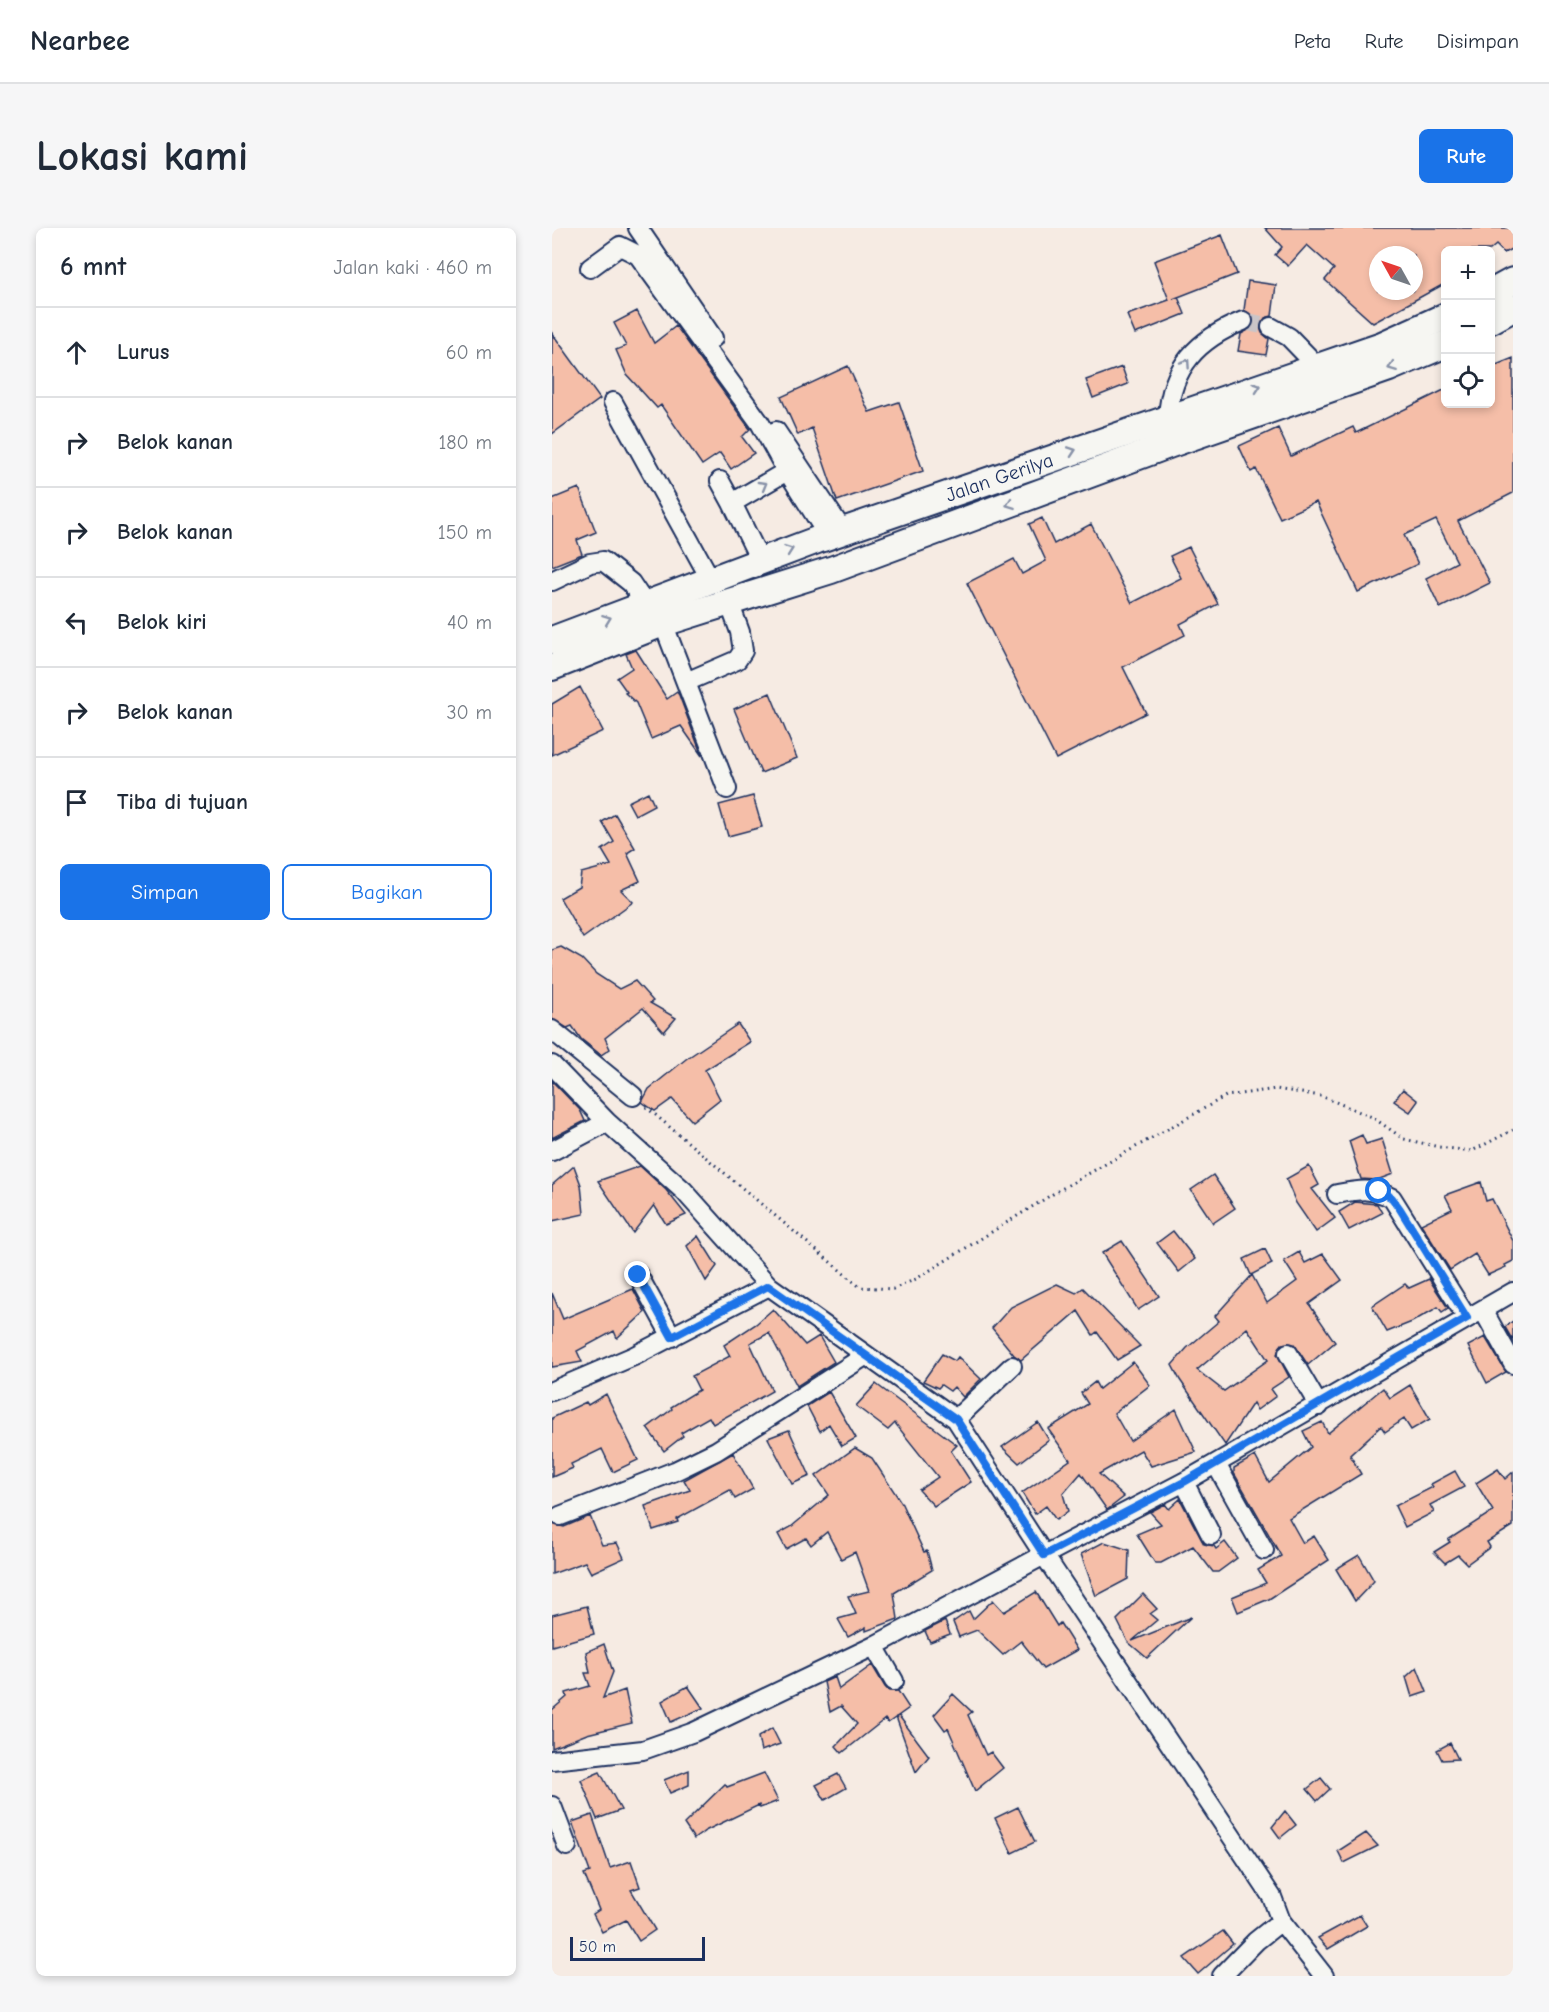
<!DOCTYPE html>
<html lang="id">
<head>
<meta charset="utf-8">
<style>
  body { margin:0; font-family:"Comic Neue",sans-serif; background:#f6f6f7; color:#1f2937 }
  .controls { position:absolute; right:18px; top:18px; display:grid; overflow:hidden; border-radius:9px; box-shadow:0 3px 9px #0003 }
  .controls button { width:54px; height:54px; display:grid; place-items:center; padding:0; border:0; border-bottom:2px solid #e0e1e3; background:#fff; color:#1f2937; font:30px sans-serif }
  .compass { position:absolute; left:817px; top:18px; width:54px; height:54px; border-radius:50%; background:#fff; box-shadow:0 3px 9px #0003; rotate:310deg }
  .scale { position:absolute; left:18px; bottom:15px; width:135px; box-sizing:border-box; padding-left:6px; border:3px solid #1b2f5e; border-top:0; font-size:16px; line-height:21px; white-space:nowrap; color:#1b2f5e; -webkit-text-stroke:4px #f6f6f2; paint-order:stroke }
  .stop { position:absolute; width:18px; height:18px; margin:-14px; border:4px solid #1a73e8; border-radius:50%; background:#fff }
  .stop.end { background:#1a73e8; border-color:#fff; box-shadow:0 2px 6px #0008 }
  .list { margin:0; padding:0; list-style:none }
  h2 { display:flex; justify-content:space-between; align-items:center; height:78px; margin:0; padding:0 24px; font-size:26px }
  h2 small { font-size:20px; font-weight:400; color:#747a83 }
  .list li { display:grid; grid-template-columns:39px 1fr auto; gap:18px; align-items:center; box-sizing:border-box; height:90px; padding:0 24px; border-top:2px solid #e0e1e3 }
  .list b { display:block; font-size:22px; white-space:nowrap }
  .list em { font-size:20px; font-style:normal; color:#747a83 }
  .actions { display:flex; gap:12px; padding:18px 24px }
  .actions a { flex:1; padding:14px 0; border:2px solid #1a73e8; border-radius:9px; text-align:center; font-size:21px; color:#1a73e8 }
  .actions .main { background:#1a73e8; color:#fff }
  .icon { flex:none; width:33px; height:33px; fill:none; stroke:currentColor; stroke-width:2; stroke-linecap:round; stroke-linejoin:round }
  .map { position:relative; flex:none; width:961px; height:1748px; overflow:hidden; border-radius:9px }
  header { display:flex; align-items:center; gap:36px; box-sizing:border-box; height:84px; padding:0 30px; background:#fff; border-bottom:2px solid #e0e1e3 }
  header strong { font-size:28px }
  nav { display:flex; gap:33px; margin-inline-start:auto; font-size:21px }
  .intro { display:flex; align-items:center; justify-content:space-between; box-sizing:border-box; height:144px; padding:0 36px }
  h1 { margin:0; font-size:42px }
  .button { padding:15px 27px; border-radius:9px; background:#1a73e8; color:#fff; font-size:21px; font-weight:700 }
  main { display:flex; gap:36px; padding:0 36px }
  aside { flex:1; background:#fff; border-radius:9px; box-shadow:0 3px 9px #0003 }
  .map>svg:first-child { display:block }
</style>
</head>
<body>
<header>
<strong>Nearbee</strong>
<nav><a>Peta</a><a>Rute</a><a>Disimpan</a></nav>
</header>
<div class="intro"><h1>Lokasi kami</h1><a class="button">Rute</a></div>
<main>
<aside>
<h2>6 mnt<small>Jalan kaki · 460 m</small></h2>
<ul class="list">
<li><svg class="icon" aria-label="ahead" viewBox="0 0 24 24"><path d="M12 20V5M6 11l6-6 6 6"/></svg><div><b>Lurus</b></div><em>60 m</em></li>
<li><svg class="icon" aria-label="right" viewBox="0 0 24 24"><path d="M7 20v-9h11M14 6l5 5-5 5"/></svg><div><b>Belok kanan</b></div><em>180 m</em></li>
<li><svg class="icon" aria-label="right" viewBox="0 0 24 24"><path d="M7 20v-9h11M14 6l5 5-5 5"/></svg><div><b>Belok kanan</b></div><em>150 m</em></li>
<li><svg class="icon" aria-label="left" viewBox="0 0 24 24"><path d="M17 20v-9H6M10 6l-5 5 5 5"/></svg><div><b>Belok kiri</b></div><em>40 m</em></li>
<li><svg class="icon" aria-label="right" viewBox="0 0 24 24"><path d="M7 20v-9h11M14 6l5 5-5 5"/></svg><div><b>Belok kanan</b></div><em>30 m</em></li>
<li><svg class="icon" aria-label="arrive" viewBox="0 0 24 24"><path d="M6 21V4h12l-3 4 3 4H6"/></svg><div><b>Tiba di tujuan</b></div></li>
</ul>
<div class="actions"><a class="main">Simpan</a><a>Bagikan</a></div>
</aside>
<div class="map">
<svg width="961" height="1748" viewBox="0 0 961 1748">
  <rect width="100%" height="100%" fill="#f6ebe3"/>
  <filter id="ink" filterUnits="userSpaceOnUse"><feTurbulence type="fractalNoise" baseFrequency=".0167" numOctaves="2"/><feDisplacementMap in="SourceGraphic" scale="12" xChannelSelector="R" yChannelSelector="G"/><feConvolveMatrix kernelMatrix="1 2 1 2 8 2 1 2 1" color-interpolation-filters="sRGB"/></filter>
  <g filter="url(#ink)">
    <path fill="#f5bea8" stroke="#1b2f5e" stroke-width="1.5" fill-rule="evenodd" d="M 713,0 L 961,0 L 961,20 L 952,25 L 944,17 L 938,22 L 894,22 L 894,55 L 821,95 L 773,52 L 782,41 L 755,17 L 736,38 L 723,27 L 730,19 ZM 826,27 L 862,27 L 862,63 L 826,63 Z
      M 670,7 L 685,46 L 621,71 L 626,69 L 633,86 L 583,106 L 575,87 L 617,72 L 602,33 Z
      M 696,53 L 724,57 L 720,88 L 713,90 L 708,99 L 710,105 L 717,111 L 714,127 L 686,123 L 689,106 L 700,100 L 702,95 L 701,88 L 692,82 Z
      M 85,83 L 102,115 L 124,98 L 198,201 L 190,209 L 202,225 L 179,241 L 168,225 L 150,237 L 109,177 L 105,180 L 75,147 L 64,122 L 74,118 L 62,95 Z
      M 0,105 L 48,171 L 0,206 Z
      M 961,130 L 961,265 L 906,293 L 938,355 L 888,380 L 874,350 L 905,334 L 884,292 L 852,307 L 866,336 L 806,364 L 764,274 L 728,290 L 704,241 L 699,244 L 687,218 L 726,200 L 739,228 L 801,199 L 804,205 L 894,161 L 894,176 L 939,176 L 939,139 Z
      M 296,138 L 317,184 L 347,174 L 371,243 L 285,273 L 260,200 L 246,207 L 229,169 Z
      M 570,139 L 576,156 L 541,170 L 534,152 Z
      M 27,260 L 44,304 L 25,312 L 30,326 L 0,338 L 0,271 Z
      M 490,290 L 502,316 L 539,296 L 580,375 L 629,350 L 618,328 L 637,319 L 666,376 L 628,396 L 633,407 L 571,439 L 594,485 L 504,531 L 415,355 L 462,331 L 470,346 L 494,333 L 477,296 Z
      M 84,422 L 115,471 L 125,464 L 127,467 L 150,528 L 129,498 L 99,511 L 84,475 L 73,465 L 75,464 L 65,450 L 80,440 L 74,426 Z
      M 28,459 L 51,503 L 0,527 L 0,476 Z
      M 218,465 L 245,530 L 209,545 L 182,481 Z
      M 96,564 L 102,577 L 83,587 L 76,574 Z
      M 201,568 L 210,599 L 176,608 L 167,577 Z
      M 63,586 L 83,620 L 75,625 L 88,653 L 69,662 L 81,674 L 31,710 L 8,670 L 27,659 L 29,645 L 59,637 L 50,622 L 62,614 L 50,594 Z
      M 9,719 L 30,731 L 44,746 L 67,761 L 83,753 L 101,773 L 98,775 L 124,790 L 112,804 L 91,780 L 53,810 L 58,821 L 49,827 L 29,811 L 20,798 L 15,800 L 0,791 L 0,722 Z
      M 186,796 L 198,814 L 153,842 L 168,871 L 140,893 L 120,871 L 103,883 L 90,874 L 97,861 L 134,831 Z
      M 0,853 L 28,882 L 33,893 L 0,910 Z
      M 851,861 L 866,873 L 858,884 L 842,873 Z
      M 810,907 L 814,916 L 830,911 L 841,946 L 825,952 L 809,951 L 797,913 Z
      M 22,938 L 29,957 L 32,986 L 0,993 L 0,957 Z
      M 88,938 L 114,962 L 134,987 L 114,996 L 102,977 L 81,1005 L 46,953 Z
      M 757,938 L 767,957 L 760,961 L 783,990 L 764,1004 L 744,975 L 734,951 Z
      M 661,947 L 683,980 L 661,995 L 639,962 Z
      M 929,954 L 934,973 L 940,971 L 961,1013 L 961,1033 L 953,1037 L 954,1039 L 936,1047 L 923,1026 L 898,1042 L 869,996 L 900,981 L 893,967 Z
      M 803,974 L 825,976 L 830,985 L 797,1002 L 787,984 Z
      M 621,1003 L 643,1031 L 627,1044 L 605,1015 Z
      M 146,1008 L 165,1038 L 154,1053 L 135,1018 Z
      M 570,1013 L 607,1068 L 586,1082 L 550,1025 Z
      M 713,1021 L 720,1036 L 699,1047 L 692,1031 Z
      M 747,1024 L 753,1035 L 771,1026 L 790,1052 L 757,1076 L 783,1114 L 756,1137 L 742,1116 L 730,1116 L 725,1126 L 737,1149 L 719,1161 L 724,1168 L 705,1182 L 701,1175 L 673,1217 L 628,1152 L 620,1137 L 635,1120 L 667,1093 L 663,1088 L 700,1047 L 715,1075 L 745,1053 L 732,1033 ZM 695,1100 L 716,1132 L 672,1163 L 645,1142 Z
      M 877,1051 L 896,1080 L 890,1084 L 886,1079 L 860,1094 L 835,1104 L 820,1078 L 853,1056 L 857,1060 Z
      M 505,1056 L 524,1065 L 531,1060 L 588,1118 L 565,1132 L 545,1104 L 541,1107 L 526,1083 L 469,1132 L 462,1127 L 440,1100 L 459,1079 Z
      M 81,1061 L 93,1084 L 65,1110 L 62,1103 L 25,1123 L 30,1134 L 0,1139 L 0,1065 L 11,1091 Z
      M 221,1081 L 253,1117 L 267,1108 L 282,1134 L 245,1158 L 217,1105 L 198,1115 L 220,1163 L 161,1196 L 157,1189 L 129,1205 L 131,1208 L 112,1223 L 95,1200 L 120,1181 L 119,1179 L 147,1162 L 140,1148 L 178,1128 L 172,1117 L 204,1096 Z
      M 961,1093 L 961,1113 L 953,1099 Z
      M 933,1109 L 954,1144 L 935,1155 L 916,1118 Z
      M 390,1126 L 403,1133 L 406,1129 L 429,1151 L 411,1169 L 402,1159 L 398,1163 L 389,1157 L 386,1160 L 371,1153 Z
      M 581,1134 L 598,1157 L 562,1185 L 578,1213 L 624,1181 L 644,1224 L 599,1238 L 589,1222 L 547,1246 L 572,1269 L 555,1282 L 529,1245 L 511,1266 L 516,1283 L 504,1292 L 494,1278 L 483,1286 L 470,1265 L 518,1232 L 496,1201 L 536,1176 L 529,1165 L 543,1154 L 547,1161 Z
      M 324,1156 L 405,1217 L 399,1223 L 419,1254 L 382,1278 L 367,1262 L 386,1249 L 343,1195 L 336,1202 L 304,1178 Z
      M 858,1157 L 878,1191 L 859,1202 L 852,1191 L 833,1204 L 829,1198 L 798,1227 L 809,1246 L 737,1290 L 751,1315 L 762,1308 L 777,1332 L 717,1371 L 686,1384 L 680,1369 L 714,1355 L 706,1342 L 729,1328 L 682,1245 L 682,1240 L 703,1228 L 717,1254 L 759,1219 L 751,1203 L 770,1194 L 776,1205 L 831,1160 L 838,1170 Z
      M 277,1164 L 304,1210 L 290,1218 L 277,1196 L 268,1203 L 255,1178 Z
      M 54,1166 L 86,1232 L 61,1244 L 50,1221 L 19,1236 L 21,1240 L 0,1249 L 0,1190 L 34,1174 L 36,1177 Z
      M 486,1194 L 497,1212 L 467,1235 L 450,1219 Z
      M 237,1202 L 258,1248 L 240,1256 L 216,1210 Z
      M 303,1220 L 320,1230 L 349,1274 L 372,1324 L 375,1323 L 380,1342 L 342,1365 L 346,1391 L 314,1403 L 314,1399 L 296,1409 L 286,1391 L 304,1386 L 296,1368 L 317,1363 L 303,1324 L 289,1331 L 275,1304 L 259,1317 L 254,1310 L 234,1321 L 226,1306 L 239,1299 L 277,1267 L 264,1248 Z
      M 181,1225 L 201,1261 L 183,1271 L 178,1262 L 125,1291 L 126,1294 L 101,1302 L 93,1278 L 138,1262 L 132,1252 Z
      M 946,1241 L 953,1251 L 961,1244 L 961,1298 L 935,1314 L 938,1319 L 915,1336 L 906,1327 L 893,1335 L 882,1324 L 898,1314 L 896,1312 L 941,1283 L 924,1255 Z
      M 903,1243 L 912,1259 L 878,1277 L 882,1284 L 853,1299 L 843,1278 L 881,1259 L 879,1256 Z
      M 628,1271 L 652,1316 L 662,1318 L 664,1321 L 673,1314 L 685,1330 L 666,1344 L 661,1344 L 641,1318 L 609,1335 L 603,1335 L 585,1306 L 609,1296 L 598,1284 L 613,1276 L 617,1281 Z
      M 38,1288 L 50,1317 L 65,1315 L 72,1330 L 39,1345 L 33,1334 L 0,1346 L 0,1296 L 12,1299 Z
      M 552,1314 L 577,1322 L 576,1351 L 544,1368 L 529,1326 Z
      M 807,1327 L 822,1353 L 803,1373 L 784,1341 Z
      M 484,1364 L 505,1398 L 508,1395 L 525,1422 L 491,1441 L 469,1413 L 451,1427 L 425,1402 L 407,1409 L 401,1394 L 417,1383 L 421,1391 L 441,1372 L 452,1384 Z
      M 591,1366 L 605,1381 L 598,1386 L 605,1392 L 580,1413 L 639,1389 L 595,1430 L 576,1414 L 565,1392 Z
      M 35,1378 L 42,1406 L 0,1418 L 0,1387 Z
      M 393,1393 L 398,1406 L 378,1414 L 373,1403 Z
      M 52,1416 L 61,1444 L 51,1470 L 73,1462 L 80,1495 L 35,1506 L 0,1520 L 0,1482 L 15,1469 L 14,1465 L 38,1458 L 33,1445 L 38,1445 L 34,1424 Z
      M 320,1437 L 333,1459 L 337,1463 L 346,1463 L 357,1480 L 336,1495 L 333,1491 L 290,1525 L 284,1518 L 305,1496 L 289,1478 L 278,1484 L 272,1454 L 283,1449 L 287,1461 Z
      M 865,1439 L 875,1464 L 860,1469 L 854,1449 Z
      M 136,1458 L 151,1480 L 119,1494 L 110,1473 Z
      M 401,1466 L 420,1484 L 416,1487 L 434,1527 L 439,1524 L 451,1540 L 423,1563 L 396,1500 L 393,1502 L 382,1487 Z
      M 347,1488 L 377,1528 L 364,1544 L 344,1489 Z
      M 220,1500 L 228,1516 L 209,1523 L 206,1509 Z
      M 898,1515 L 906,1531 L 890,1532 L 885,1522 Z
      M 137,1542 L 137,1557 L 118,1565 L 112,1552 Z
      M 48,1544 L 69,1582 L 45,1591 L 29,1552 Z
      M 212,1545 L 226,1573 L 208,1580 L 207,1577 L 153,1603 L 142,1611 L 132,1596 L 173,1556 L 175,1559 Z
      M 286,1546 L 294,1560 L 273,1572 L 264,1557 Z
      M 769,1550 L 778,1561 L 765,1573 L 755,1561 Z
      M 466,1579 L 483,1614 L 460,1625 L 443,1590 Z
      M 733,1583 L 744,1597 L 728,1610 L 720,1599 Z
      M 40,1587 L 58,1640 L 79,1633 L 88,1659 L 79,1662 L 103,1702 L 87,1713 L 74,1692 L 50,1704 L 41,1686 L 47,1682 L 32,1646 L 38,1644 L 20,1594 Z
      M 814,1605 L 826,1618 L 792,1635 L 786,1623 Z
      M 808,1687 L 815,1698 L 776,1721 L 766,1710 Z
      M 671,1703 L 681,1716 L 646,1746 L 632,1730 Z"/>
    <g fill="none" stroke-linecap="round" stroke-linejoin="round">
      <path stroke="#cac5c8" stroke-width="18" stroke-dasharray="18 9" stroke-linecap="butt" d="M 691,93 L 719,99"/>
      <g stroke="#1b2f5e" stroke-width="22">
        <path id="minor" d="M 86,0 L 161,110
          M 38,40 L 68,18 L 86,27 L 208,195 L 229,233 L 276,308
          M 719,99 L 737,109 L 766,139
          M 61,174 L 159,352
          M 616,189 C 619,139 646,111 691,93
          M 224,203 L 291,303
          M 168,253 L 180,275
          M 208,332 L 180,275 L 235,243
          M 0,353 L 38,335 L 51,333 L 79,355 L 93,376
          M 111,395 L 175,561
          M 134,454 L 185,432 L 191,423 L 188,404 L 177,374
          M 0,802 L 81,868
          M 0,837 L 55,894 L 132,963 L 217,1058 L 404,1191 L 492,1327 L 632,1254 L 961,1064
          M 0,923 L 55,894
          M 785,966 C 806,962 820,959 840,970 L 915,1090
          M 86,1047 L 120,1109
          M 931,1082 L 961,1136
          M 736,1125 L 767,1178
          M 0,1163 L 82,1128 L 217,1058
          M 404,1191 L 460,1138
          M 664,1236 L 712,1322
          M 632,1254 L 659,1307
          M 8,1288 L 123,1243 L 164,1223 L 313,1128
          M 322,1418 L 342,1453
          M 0,1532 L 91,1522 L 142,1504 L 322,1418 L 492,1327 L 720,1669 L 729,1693 L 704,1713 L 670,1748
          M 0,1578 L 15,1618
          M 729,1693 L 772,1748"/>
      </g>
      <g stroke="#1b2f5e" stroke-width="30">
        <g id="highway">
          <path d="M 939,65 L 961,53"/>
          <path d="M 939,92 L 961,80"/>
          <path id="s1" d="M 0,412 L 265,312 L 830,117 L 894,88"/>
          <path d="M 0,439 L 111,395 L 279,342 L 619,216 L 837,140 L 894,116"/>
        </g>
      </g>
      <path stroke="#1b2f5e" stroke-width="3" stroke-dasharray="1.5 4.5" stroke-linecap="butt" d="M 94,879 L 308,1059 L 341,1061 L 364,1051 L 504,964 L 674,868 L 724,861 L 769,868 L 820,889 L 852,911 L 887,919 L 920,923 L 961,902"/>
      <use href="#minor" stroke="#f6f6f2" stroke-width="18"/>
      <use href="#highway" stroke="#f6f6f2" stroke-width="26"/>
    </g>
    <defs><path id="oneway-chevron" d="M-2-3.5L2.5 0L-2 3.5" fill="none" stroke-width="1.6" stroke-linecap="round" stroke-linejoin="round" transform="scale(1.5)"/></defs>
    <g stroke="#8892a8">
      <use href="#oneway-chevron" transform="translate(634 135) rotate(-56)"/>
      <use href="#oneway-chevron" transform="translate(840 139) rotate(159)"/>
      <use href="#oneway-chevron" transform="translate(705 159) rotate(-19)"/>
      <use href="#oneway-chevron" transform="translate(520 223) rotate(-19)"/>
      <use href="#oneway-chevron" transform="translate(211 257) rotate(-30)"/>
      <use href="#oneway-chevron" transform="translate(458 276) rotate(160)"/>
      <use href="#oneway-chevron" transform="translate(237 322) rotate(-20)"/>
      <use href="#oneway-chevron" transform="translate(55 391) rotate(-21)"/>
    </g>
  </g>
  <g fill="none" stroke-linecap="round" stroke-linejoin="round" filter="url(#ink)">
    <path stroke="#1a73e8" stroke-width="8" d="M 86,1047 L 120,1109 L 216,1058 L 404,1191 L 492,1327 L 632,1254 L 915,1090 L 848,981 L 840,970 L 827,963"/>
  </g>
  <g text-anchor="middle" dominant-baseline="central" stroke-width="5" stroke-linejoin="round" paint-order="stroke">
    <g font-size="20" fill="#1b2f5e" stroke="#f6f6f2">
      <text stroke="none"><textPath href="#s1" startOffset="476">Jalan Gerilya</textPath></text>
    </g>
  </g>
</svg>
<div class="controls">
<button>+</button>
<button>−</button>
<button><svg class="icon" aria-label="locate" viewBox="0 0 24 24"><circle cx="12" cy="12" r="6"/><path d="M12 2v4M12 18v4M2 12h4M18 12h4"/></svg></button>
</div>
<svg class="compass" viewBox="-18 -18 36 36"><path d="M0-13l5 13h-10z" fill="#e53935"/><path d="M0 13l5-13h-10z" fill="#747a83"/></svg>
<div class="scale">50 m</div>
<div class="stop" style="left:827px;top:963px"></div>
<div class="stop end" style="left:86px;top:1047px"></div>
</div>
</main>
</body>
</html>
